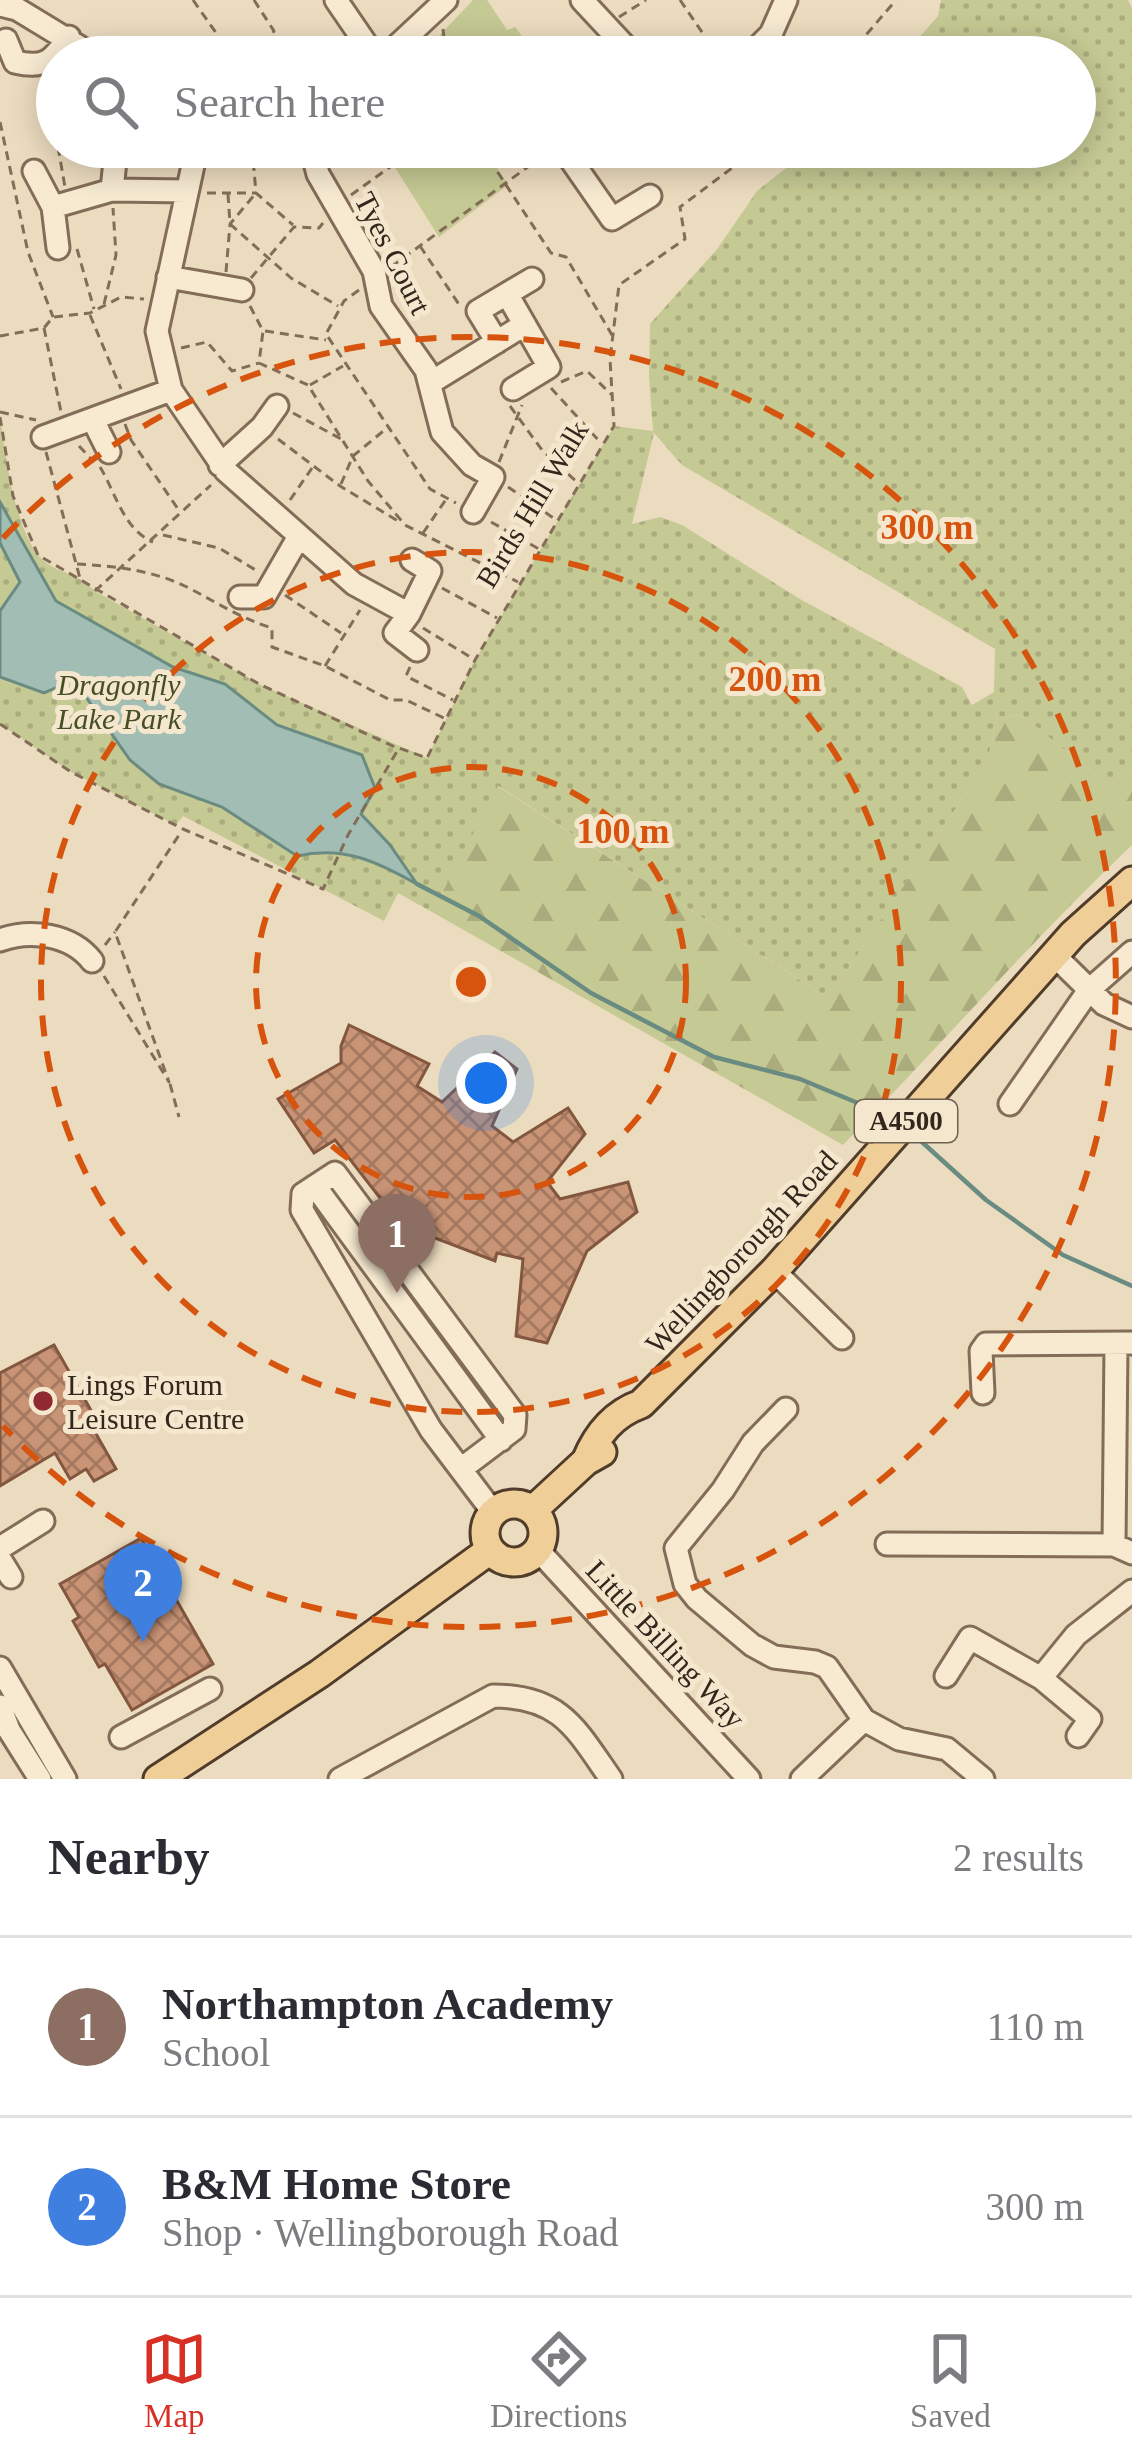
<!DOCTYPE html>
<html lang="en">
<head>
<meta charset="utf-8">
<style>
  body { margin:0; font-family:Georgia,serif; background:#f2f2f3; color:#2b2b33 }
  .you { position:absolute; left:486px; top:1083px; width:42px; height:42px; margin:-30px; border:9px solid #fff; border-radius:50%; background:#1a73e8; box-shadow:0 0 0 18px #1a73e833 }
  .badge { display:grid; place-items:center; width:78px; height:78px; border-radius:50%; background:#d93025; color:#fff; font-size:39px; font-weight:700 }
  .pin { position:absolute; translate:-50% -99px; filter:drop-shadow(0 3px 6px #0008) }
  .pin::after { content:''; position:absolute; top:63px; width:42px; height:36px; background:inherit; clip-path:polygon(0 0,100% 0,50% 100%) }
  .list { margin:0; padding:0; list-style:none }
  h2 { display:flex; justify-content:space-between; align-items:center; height:156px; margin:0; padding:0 48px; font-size:51px }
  h2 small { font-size:39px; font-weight:400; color:#7c7c81 }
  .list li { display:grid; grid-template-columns:78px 1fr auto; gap:36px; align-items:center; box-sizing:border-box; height:180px; padding:0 48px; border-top:3px solid #e1e1e2 }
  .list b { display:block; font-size:45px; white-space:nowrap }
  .list p { margin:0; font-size:39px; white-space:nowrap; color:#7c7c81 }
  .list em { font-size:39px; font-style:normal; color:#7c7c81 }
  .icon { flex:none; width:66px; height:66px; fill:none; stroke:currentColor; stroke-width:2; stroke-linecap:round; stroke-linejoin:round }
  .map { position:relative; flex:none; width:1132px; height:1779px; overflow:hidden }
  .search { position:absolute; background:#fff; box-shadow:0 6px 30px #0003; left:36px; right:36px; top:36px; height:132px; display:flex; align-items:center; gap:30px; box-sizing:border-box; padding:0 42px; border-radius:66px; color:#7c7c81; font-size:45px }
  .sheet { height:516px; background:#fff }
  nav { display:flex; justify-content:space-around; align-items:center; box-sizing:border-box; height:168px; border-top:3px solid #e1e1e2; background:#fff; font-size:33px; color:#7c7c81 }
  nav a { display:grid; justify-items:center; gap:6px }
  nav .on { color:#d93025 }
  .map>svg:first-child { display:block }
</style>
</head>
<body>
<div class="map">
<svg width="1132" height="1779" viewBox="0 0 1132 1779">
  <defs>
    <pattern id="forest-firs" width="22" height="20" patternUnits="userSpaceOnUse" patternTransform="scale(3)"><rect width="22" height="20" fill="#c5c993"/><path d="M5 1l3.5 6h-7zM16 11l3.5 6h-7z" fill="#aaac7e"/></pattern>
    <pattern id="park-dots" width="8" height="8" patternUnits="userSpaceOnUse" patternTransform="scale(3)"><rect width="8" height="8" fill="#c5c993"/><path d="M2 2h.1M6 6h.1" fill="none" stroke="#aaac7e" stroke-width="1.8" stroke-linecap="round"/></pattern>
    <pattern id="building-cross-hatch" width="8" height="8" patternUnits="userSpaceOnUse" patternTransform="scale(3)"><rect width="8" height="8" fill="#c99476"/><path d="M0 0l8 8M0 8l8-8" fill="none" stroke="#a47960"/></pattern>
  </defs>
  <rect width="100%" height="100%" fill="#ecdcbf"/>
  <path fill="#c5c993" d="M 473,0 L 487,0 L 507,30 L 515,27 L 529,45 L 500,51 L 502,57 L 419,57 Z
    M 382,147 L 484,147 L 508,185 L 439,237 Z"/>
  <path fill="url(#forest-firs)" d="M 1022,715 L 1109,786 L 1132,769 L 1132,845 C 1031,941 940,1046 843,1145 L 432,912 L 497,786 L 828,998 L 987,762 L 997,717 Z"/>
  <path fill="url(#park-dots)" fill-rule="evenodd" d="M 941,0 L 1128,0 L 1132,8 L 1132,769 L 1109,786 L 1022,715 L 997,717 L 987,762 L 828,998 L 498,786 L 432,912 L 398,893 L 384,921 L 183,816 L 176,825 L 71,772 L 0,724 L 0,417 C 6,456 14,526 39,556 C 55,575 76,570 95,591 L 259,684 L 427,758 L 475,660 L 614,426 L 653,431 L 649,377 L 650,324 L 718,248 L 757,191 L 813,147 L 1075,147 L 1075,57 L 902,57 L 938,16 ZM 654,433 L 682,465 L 995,649 L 994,692 L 972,705 L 962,687 L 800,599 L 682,525 L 660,517 L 632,524 Z"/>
  <path fill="#a2beb4" stroke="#6a8b81" stroke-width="3" d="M 0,502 L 56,601 L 173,667 L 225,684 L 277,725 L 362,755 L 375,788 L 361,814 L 390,845 L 417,884 C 376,862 345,845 297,856 L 222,807 L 159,784 L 130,760 L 74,680 L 44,693 L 0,677 L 0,611 L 20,582 L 0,543 Z"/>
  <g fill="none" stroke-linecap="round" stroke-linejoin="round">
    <path stroke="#6a8b81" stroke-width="4.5" d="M 417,884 L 479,916 L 591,993 L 714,1057 L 800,1079 L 894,1118
      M 912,1133 L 986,1200 L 1063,1255 L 1132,1286"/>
  </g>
  <path fill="url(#building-cross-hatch)" stroke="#82563f" stroke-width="3" d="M 349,1025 L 429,1064 L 417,1086 L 442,1102 L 495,1052 L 517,1069 L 492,1126 L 513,1142 L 568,1108 L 585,1134 L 547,1182 L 560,1199 L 628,1182 L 637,1212 L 587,1251 L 547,1343 L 516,1336 L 523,1259 L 497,1253 L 495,1261 L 401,1225 L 335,1140 L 314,1153 L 278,1099 L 341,1063 L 341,1046 Z
    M 54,1345 L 101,1428 L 95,1432 L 116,1469 L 94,1481 L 86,1469 L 70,1479 L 55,1453 L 0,1486 L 0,1373 Z
    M 141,1538 L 213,1664 L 132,1710 L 105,1664 L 99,1667 L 73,1621 L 79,1617 L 60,1584 Z"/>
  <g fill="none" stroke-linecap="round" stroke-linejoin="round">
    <g stroke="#846d58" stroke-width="27">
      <path id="minor" d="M 336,0 L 375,57
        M 582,0 L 635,57
        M 0,5 L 17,9 L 96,57
        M 6,40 L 15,62 C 45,69 52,61 69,37
        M 385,57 L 446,0
        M 748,57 L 771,34 L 786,0
        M 197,147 L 157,331 L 171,390 L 226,471 L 354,584 L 409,614
        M 311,147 L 318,174 L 374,271 L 381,306 L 426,370 L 442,432 L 472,465 L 493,477 L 473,512
        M 562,147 L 612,219 L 650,196
        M 534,149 L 537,147
        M 575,165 L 600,147
        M 34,171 L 53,207 L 58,248
        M 112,190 L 116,151
        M 53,207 L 112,190 L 187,191
        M 168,277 L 242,290
        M 507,294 L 549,367 L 513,389
        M 497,342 L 478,311 L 532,279
        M 430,383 L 524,325
        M 93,420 L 109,452
        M 43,437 L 171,390
        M 220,465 L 262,427 L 277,406
        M 412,560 L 430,571 L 409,614 L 395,633 L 417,650
        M 240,597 L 264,597 L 298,538
        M 0,940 C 30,929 71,934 92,961
        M 1054,955 L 1104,1004 L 1132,1017
        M 1010,1104 L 1089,990 L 1132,952
        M 315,1186 L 501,1440
        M 774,1271 L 842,1338
        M 983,1393 L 981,1351 L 986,1344 L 1132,1343
        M 786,1409 L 753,1443 L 723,1490 L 676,1548 L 685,1584 L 697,1599 L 752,1645 L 774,1657 L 815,1662 L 827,1667 L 864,1720 L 802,1779
        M 461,1469 L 514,1429 L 515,1415 L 335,1173 L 303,1194 L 302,1210 L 431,1430 L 493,1512
        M 887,1544 L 1114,1545 L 1132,1553
        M 1114,1545 L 1116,1344
        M 0,1548 L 43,1521
        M 538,1550 L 749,1779
        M 0,1559 L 11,1577
        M 0,1668 L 65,1779
        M 946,1676 L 970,1638 L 1041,1678 L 1090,1719 L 1078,1736
        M 1041,1678 L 1076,1635 L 1132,1591
        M 0,1706 L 9,1730 L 40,1779
        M 864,1720 L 899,1739 L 947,1749 L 983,1779
        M 121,1737 L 210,1689
        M 340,1779 L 493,1696 C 561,1696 576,1729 611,1779"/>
    </g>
    <g stroke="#513c2c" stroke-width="33">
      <path id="major" d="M 586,1461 C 597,1434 613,1414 641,1404 L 774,1271 L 1073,934 L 1132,881
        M485 1533a29 29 0 1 1 58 0a29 29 0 1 1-58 0Z
        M 533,1510 L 586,1461 L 602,1452
        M 158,1779 L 319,1674 L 490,1550"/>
    </g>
    <path stroke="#846d58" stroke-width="3" stroke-dasharray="9 6" stroke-linecap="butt" d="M 193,0 L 233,57
      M 254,0 L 274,31 L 257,57
      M 680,0 L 719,57
      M 619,17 L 646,0
      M 443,29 L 446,57
      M 542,57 L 553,49 L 559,57
      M 847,57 L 896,0
      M 0,122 L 28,252 L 53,317
      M 58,147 L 65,187
      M 252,147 L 256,193 L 293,225
      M 481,147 L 551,253 L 566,257 L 612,335
      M 207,193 L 256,193
      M 228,194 L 230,224 L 291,278 L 338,306
      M 351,195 L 418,147
      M 420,246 L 460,306
      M 77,249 L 94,309
      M 391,267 L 529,166
      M 226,272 L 230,224 L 256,193
      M 251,278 L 294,227 L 319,228 L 323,223
      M 359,290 L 344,301 L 326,334 L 430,489 L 456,503
      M 104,304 L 116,255 L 113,208
      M 250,306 L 263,331 L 259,363 L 308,385 L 368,481 L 405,525 L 518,582
      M 90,315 L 121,389
      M 44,328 L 61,412
      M 265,331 L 326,340
      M 0,336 L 44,328 L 53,317 L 90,313 L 121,297 L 144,299
      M 181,348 L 207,342 L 232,371 L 259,363
      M 561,382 L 587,371 L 612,395
      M 310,385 L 343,366
      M 551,388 L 601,443
      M 510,406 L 542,450 L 578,483
      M 0,412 L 36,420
      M 293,413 L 343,440
      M 0,417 L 13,496 L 38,555 L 259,684 L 397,748
      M 125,424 L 131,440 L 180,512
      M 278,439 L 340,486 L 398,521
      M 79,446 L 93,461
      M 46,452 L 81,582
      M 499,462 L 522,405
      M 100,467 C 116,493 123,529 153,542
      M 341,484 L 353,456 L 387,428
      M 508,487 L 555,519
      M 290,500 L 312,468
      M 491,522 L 539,549
      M 423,533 L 447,498
      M 163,535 L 219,548 L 259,572
      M 77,564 C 115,566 152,570 187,587 C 216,602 240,618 272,628 L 272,647 L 325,666 L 390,700 L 406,700 L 444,718
      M 442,588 L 497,618
      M 95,591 L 211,485
      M 285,595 L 341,633
      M 423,628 L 475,660
      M 325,666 L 360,610
      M 410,667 L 406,676 L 453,700
      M 0,724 L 71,772 L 183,829 L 323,889 L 348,835 L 399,748 L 427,758 L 475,660 L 614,426 L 610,359 L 619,285 L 685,239 L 680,207 L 760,147
      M 105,945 L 115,932
      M 104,976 L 169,1082 L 115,932 L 181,832
      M 170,1084 L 179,1117"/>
    <use href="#minor" stroke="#f7ead1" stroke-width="21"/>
    <use href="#major" stroke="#efcf97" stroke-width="27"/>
  </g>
  <g fill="none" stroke="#d6540e" stroke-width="6" stroke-dasharray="21 15">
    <circle cx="471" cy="982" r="215"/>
    <circle cx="471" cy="982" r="430"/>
    <path d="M3 538A645 645 0 1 1 3 1426"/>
  </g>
  <circle fill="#902a30" stroke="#f4e7ce" stroke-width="4.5" cx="43" cy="1401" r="12"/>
  <g text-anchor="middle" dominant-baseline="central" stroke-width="10" stroke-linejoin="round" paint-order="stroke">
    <rect fill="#f4e7ce" stroke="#6d6051" stroke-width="3" x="855" y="1100" width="102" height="42" rx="9"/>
    <g font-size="27" font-weight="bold" fill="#33261c">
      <text x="906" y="1121">A4500</text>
    </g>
    <g font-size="30" fill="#33261c" stroke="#f4e7ce">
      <text transform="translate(393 253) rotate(63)">Tyes Court</text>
      <text transform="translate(532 504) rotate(-59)">Birds Hill Walk</text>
      <text transform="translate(741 1252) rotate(-47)">Wellingborough Road</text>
      <text transform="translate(666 1644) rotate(47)">Little Billing Way</text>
    </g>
    <g font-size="30" font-style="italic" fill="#464f23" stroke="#f4e7ce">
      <text x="119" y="684">Dragonfly<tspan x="119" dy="34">Lake Park</tspan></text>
    </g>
    <g font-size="30" fill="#33261c" stroke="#f4e7ce" text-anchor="start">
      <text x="67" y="1384">Lings Forum<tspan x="67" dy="34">Leisure Centre</tspan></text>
    </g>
  </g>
  <circle cx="471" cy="982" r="18" fill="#d6540e" stroke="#f4e7ce" stroke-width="6"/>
  <g font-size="36" text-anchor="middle" font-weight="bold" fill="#d6540e" stroke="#f4e7ce" stroke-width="10" stroke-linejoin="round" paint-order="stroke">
    <text x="927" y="539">300 m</text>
    <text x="775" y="691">200 m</text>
    <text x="623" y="843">100 m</text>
  </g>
</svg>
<div class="you"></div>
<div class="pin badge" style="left:397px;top:1293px;background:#8d6e63">1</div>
<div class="pin badge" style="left:143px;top:1642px;background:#3f7fe0">2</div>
<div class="search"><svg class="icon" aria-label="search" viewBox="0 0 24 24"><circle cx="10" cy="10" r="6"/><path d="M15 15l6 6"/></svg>Search here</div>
</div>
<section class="sheet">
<h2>Nearby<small>2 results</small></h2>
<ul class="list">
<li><span class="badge" style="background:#8d6e63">1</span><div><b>Northampton Academy</b><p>School</p></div><em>110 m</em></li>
<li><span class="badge" style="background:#3f7fe0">2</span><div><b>B&amp;M Home Store</b><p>Shop · Wellingborough Road</p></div><em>300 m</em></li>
</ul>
</section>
<nav>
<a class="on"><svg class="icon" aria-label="map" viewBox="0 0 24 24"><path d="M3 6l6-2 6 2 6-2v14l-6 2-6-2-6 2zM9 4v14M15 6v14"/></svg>Map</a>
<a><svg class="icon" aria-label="directions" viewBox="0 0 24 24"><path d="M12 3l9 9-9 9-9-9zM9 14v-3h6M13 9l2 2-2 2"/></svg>Directions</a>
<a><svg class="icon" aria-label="saved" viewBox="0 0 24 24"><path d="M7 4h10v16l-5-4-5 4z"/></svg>Saved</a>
</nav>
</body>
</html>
